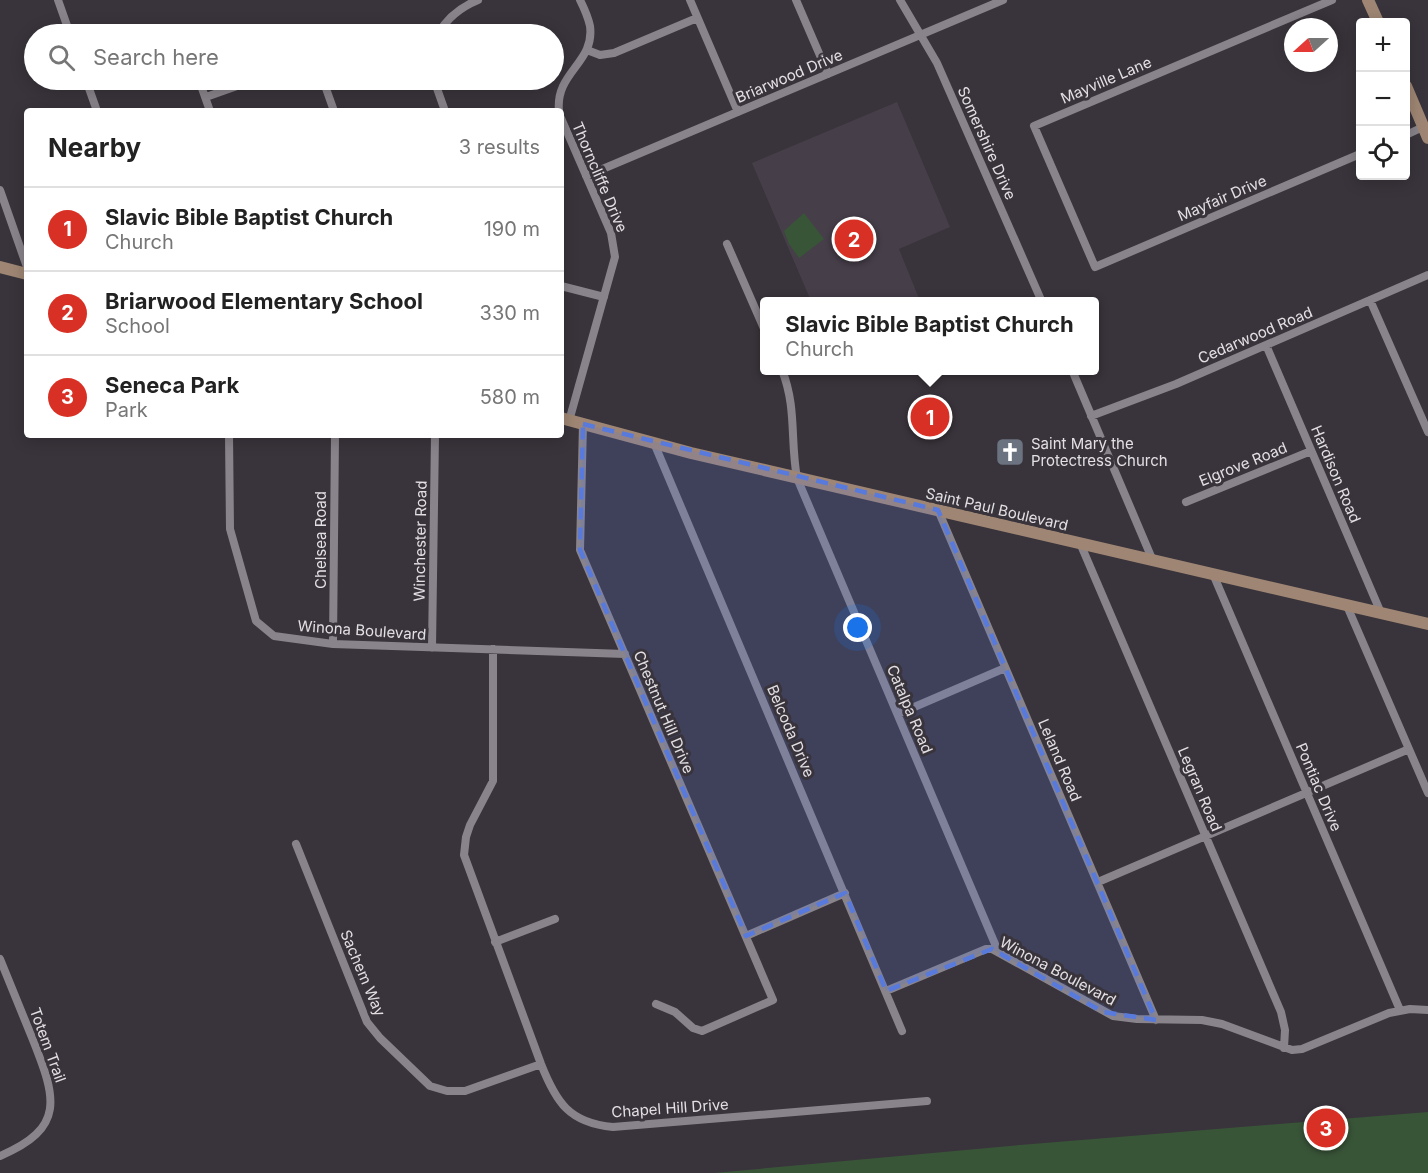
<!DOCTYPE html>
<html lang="en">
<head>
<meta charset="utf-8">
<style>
  body { margin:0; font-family:Inter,sans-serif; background:#f2f2f2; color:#222 }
  .controls { position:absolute; right:18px; top:18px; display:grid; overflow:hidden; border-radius:6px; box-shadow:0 3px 15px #0003 }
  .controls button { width:54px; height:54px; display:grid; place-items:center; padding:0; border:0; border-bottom:2px solid #e0e0e0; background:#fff; color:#222; font:30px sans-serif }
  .compass { position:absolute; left:1284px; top:18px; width:54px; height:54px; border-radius:50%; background:#fff; box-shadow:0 3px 15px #0003; rotate:249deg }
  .you { position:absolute; left:858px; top:628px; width:21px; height:21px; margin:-15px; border:4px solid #fff; border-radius:50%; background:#1a73e8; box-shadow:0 0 0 9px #1a73e833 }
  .badge { display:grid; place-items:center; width:39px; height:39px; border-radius:50%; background:#d93025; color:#fff; font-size:20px; font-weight:700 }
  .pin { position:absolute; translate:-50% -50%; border:3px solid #fff; box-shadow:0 2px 6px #0006 }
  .popup { position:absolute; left:760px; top:297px; width:339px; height:78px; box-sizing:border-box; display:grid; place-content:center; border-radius:6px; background:#fff; filter:drop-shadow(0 2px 4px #0005); font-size:20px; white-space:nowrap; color:#767676 }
  .popup b { font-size:22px; color:#222 }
  .popup::after { content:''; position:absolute; left:50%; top:100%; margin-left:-12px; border:12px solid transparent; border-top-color:#fff }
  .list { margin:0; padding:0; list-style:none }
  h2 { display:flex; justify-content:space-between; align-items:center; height:78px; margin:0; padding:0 24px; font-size:26px }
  h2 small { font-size:20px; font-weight:400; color:#767676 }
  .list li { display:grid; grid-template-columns:39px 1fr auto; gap:18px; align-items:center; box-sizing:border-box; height:84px; padding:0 24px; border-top:2px solid #e0e0e0 }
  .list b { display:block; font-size:22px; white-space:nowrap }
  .list p { margin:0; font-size:20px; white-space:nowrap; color:#767676 }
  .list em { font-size:20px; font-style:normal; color:#767676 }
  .icon { flex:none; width:33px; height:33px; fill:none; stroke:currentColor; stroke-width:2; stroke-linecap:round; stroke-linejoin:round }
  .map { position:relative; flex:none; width:1428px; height:1173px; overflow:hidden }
  .search { position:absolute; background:#fff; box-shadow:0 3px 15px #0003; left:24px; top:24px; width:540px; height:66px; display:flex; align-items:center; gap:15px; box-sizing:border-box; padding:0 21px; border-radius:33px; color:#767676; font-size:22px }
  .panel { position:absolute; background:#fff; box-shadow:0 3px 15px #0003; left:24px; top:108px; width:540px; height:330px; border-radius:6px }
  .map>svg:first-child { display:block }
</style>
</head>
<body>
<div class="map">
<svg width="1428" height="1173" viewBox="0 0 1428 1173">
  <rect width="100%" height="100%" fill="#39343b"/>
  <path fill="#463e49" d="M 897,102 L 950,227 L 899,249 L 920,301 L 811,301 L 752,163 Z"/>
  <path fill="#395538" d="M 804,213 L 824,239 L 799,258 L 789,244 L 784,231 Z
    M 1428,1112 L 1428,1173 L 714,1173 L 1020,1145 Z"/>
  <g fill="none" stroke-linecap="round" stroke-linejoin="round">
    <path stroke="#89848b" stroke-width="8" d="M 58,0 L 70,34
      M 690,0 L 738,112
      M 796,0 L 828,74
      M 900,0 L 937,63 L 1042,302
      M 1332,0 L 1034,126 L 1095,267 L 1360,154
      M 177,34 L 187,31 L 195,34
      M 438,34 C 447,18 461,7 478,0
      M 587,50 L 600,55 L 614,53 L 697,18
      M 86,80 L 97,111
      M 199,80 L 210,111
      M 323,80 L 334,111
      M 434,80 L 445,111
      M 206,97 L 254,80
      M 559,111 C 555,72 595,63 590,26 C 588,17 584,8 580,0
      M 561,118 L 611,233 L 615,257 L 569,421
      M 1406,135 L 1423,127
      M 586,176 L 1003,0
      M 0,190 L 27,267
      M 727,244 L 765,331
      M 561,286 L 604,297
      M 1370,300 L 1428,432
      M 1266,345 L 1381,613
      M 782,370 C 797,408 790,440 797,478 L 998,951
      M 1072,370 L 1153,561
      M 1091,416 L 1176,384 L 1428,275
      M 583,424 L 580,550 L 773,1000 L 702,1031 L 693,1028 L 675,1012 L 656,1004
      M 229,435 L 230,529 L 256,621 L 274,636 L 333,644 L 625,654
      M 654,443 L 902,1031
      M 1186,502 L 1311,451
      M 938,510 L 1156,1020
      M 1080,543 L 1281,1012 L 1285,1030 L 1284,1048
      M 1213,574 L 1400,1010
      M 1347,606 L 1428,793
      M 333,644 L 335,435
      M 432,648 L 435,435
      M 493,649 L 493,781 L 470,825 L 466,837 L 464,855 L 541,1064 C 556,1102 569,1123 613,1127 L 927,1101
      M 898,714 L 1005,668
      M 296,844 L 367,1022 L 380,1038 L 430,1086 L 447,1091 L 465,1091 L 541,1064
      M 1098,882 L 1409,749
      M 746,936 L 845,893
      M 495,942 L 555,919
      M 0,959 C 11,986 22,1013 33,1040 C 56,1098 66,1128 0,1156
      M 886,991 L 986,949 L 992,949 L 1113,1016 L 1137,1019 L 1202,1020 L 1222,1024 L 1292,1050 L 1302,1049 L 1389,1013 L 1410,1009 L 1428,1010"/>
    <path stroke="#9f8674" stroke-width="12" d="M 1368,0 L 1378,22
      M 1406,86 L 1428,138
      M 0,267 L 27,274
      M 561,418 L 691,453 L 1428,624"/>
  </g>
  <path fill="#587adc" fill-opacity="0.2" stroke="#587adc" stroke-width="4.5" stroke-dasharray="12 8" stroke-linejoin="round" d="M 583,424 L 938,510 L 1156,1020 L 1103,1012 L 992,949 L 886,991 L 845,893 L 746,936 L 580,550 Z"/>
  <defs>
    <g id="church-square" transform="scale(1.5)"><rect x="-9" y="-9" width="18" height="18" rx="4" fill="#6b7280" stroke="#39343b"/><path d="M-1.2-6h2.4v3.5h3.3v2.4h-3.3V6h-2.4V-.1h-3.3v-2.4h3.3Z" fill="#fff"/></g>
  </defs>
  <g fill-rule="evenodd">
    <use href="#church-square" x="1010" y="452"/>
  </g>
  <g text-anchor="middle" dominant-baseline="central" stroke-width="6" stroke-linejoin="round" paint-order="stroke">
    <g font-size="15" fill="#e3e0e4" stroke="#39343b">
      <text transform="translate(789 76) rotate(-23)">Briarwood Drive</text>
      <text transform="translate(1106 80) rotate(-23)">Mayville Lane</text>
      <text transform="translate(987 143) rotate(66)">Somershire Drive</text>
      <text transform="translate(600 177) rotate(67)">Thorncliffe Drive</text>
      <text transform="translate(1222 198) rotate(-23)">Mayfair Drive</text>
      <text transform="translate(1255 335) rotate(-23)">Cedarwood Road</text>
      <text transform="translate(1243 464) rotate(-22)">Elgrove Road</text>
      <text transform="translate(1336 474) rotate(67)">Hardison Road</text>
      <text transform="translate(997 509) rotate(13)">Saint Paul Boulevard</text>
      <text transform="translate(320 540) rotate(-90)">Chelsea Road</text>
      <text transform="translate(420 541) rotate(-89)">Winchester Road</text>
      <text transform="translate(362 630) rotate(4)">Winona Boulevard</text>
      <text transform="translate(910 709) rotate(67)">Catalpa Road</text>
      <text transform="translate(664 712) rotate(67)">Chestnut Hill Drive</text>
      <text transform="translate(791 731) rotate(67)">Belcoda Drive</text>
      <text transform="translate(1060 760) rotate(67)">Leland Road</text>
      <text transform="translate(1319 787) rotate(67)">Pontiac Drive</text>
      <text transform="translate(1200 789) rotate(67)">Legran Road</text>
      <text transform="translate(1058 971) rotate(28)">Winona Boulevard</text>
      <text transform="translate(363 973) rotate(67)">Sachem Way</text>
      <text transform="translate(48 1045) rotate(70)">Totem Trail</text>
      <text transform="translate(670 1108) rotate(-4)">Chapel Hill Drive</text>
    </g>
    <g font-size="15" fill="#e3e0e4" stroke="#39343b" text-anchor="start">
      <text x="1031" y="443">Saint Mary the<tspan x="1031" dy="17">Protectress Church</tspan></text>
    </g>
  </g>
</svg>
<div class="controls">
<button>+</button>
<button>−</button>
<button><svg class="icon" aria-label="locate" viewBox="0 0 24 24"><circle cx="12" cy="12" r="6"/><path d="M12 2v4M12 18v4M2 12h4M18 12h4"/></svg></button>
</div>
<svg class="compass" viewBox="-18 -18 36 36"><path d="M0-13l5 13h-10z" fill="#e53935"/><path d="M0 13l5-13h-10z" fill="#767676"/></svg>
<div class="you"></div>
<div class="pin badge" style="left:930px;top:417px">1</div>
<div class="popup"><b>Slavic Bible Baptist Church</b>Church</div>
<div class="pin badge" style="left:854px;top:239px">2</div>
<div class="pin badge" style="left:1326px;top:1128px">3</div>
<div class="search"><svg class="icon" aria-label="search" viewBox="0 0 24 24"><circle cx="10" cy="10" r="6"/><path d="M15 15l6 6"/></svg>Search here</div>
<section class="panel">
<h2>Nearby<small>3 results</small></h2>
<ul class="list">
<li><span class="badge">1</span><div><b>Slavic Bible Baptist Church</b><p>Church</p></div><em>190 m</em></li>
<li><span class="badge">2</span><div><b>Briarwood Elementary School</b><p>School</p></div><em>330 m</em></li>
<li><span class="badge">3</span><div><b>Seneca Park</b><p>Park</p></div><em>580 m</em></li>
</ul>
</section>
</div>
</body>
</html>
